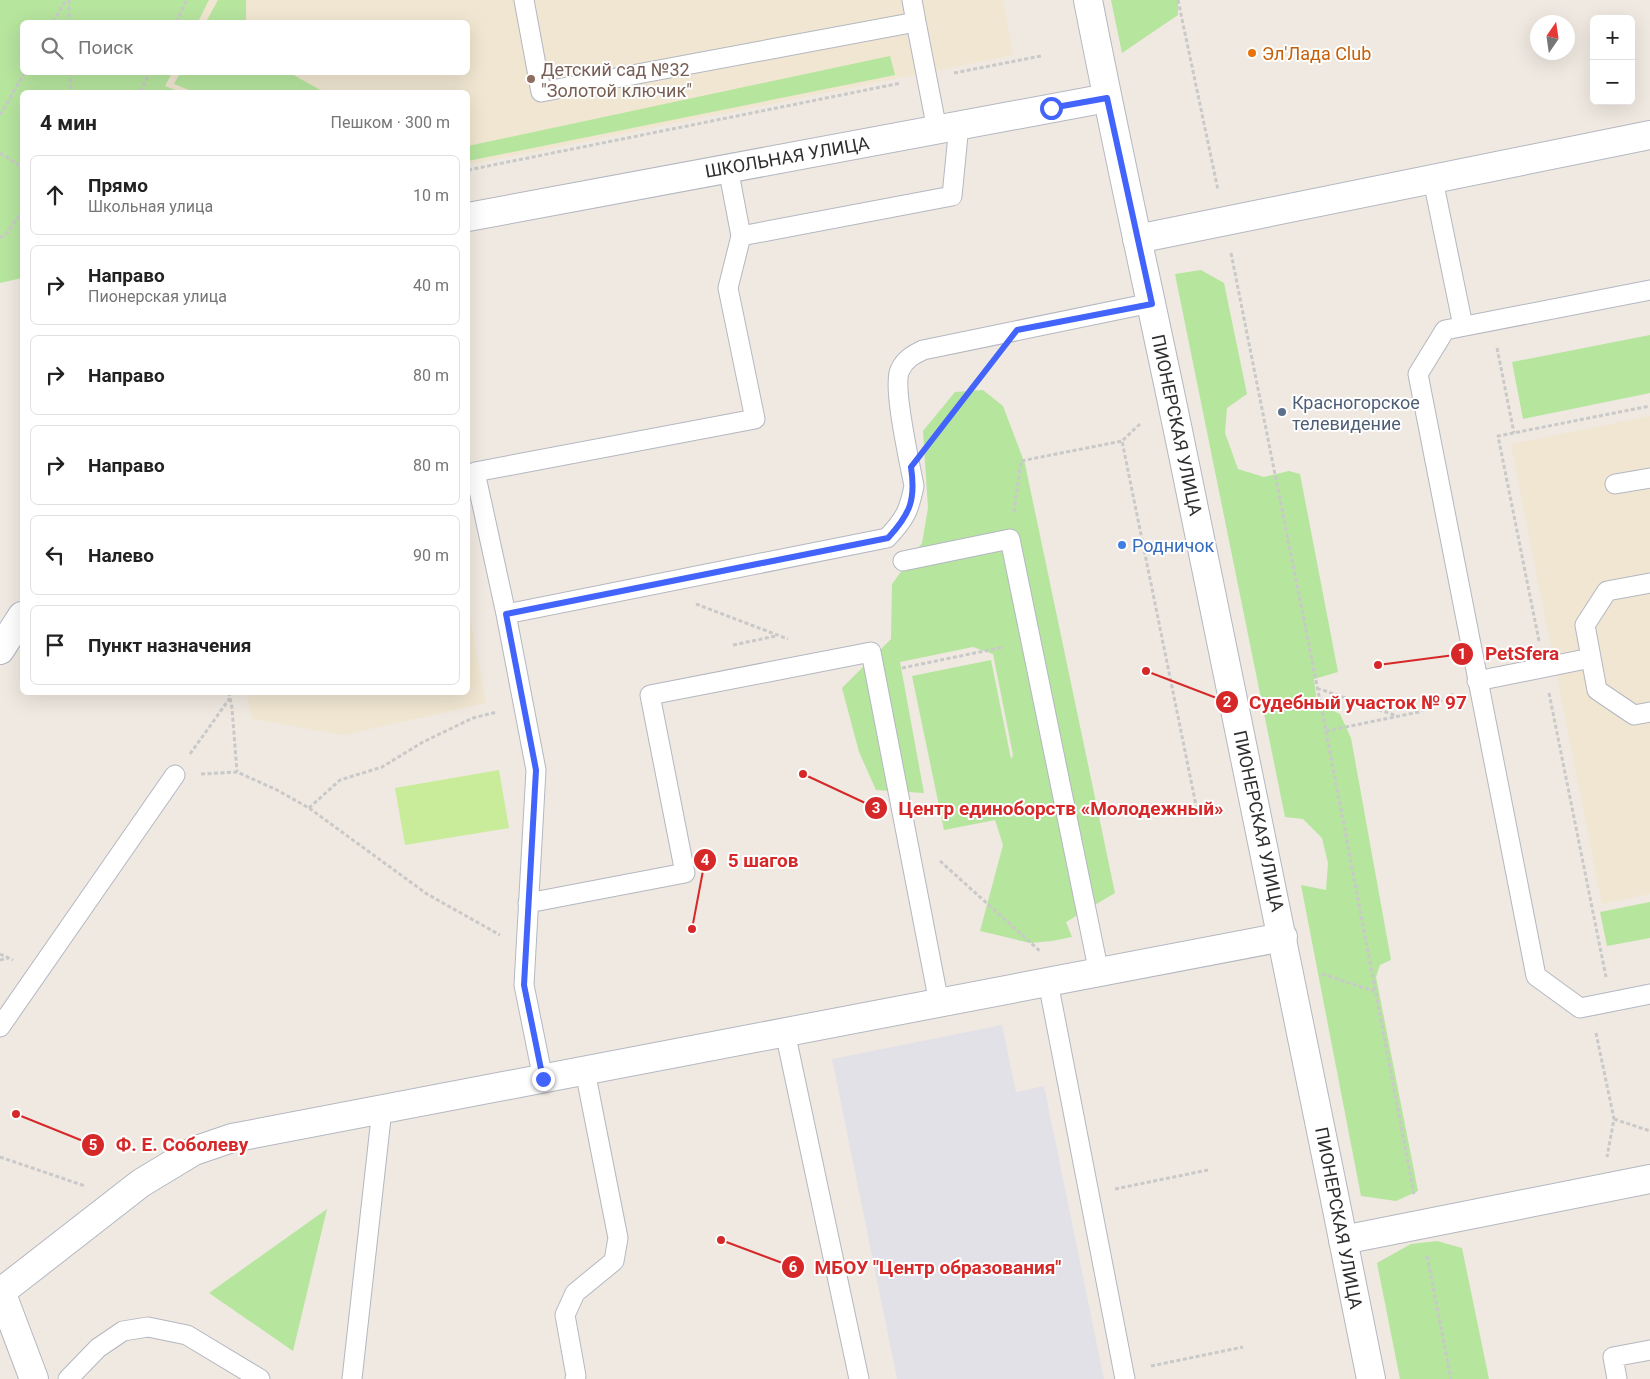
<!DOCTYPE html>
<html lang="ru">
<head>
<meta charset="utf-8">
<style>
  body { margin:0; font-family:Roboto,sans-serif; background:#f6f6f6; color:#222 }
  .controls { position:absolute; right:15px; top:15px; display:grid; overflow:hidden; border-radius:8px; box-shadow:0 5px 20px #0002 }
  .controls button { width:45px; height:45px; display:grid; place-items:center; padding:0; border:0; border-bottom:1px solid #e0e0e0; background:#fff; color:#222; font:25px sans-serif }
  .compass { position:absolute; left:1530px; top:15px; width:45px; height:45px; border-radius:50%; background:#fff; box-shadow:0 5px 20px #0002; rotate:13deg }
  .stop { position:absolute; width:15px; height:15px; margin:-11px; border:4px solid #4264fb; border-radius:50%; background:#fff }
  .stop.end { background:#4264fb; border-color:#fff; box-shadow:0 1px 5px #0008 }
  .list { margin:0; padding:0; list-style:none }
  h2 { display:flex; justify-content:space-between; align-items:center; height:65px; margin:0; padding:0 20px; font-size:21px }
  h2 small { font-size:16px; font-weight:400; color:#767676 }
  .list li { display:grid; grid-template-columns:32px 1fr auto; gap:15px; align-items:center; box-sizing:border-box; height:80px; margin:0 10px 10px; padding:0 10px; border:1px solid #e0e0e0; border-radius:8px }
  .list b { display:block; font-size:19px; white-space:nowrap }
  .list p { margin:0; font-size:16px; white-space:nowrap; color:#767676 }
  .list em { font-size:16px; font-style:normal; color:#767676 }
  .icon { flex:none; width:28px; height:28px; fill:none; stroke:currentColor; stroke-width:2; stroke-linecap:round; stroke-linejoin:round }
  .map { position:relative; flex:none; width:1650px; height:1379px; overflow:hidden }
  .search { position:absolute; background:#fff; box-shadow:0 5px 20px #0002; left:20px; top:20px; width:450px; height:55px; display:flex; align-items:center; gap:12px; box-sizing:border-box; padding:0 18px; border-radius:8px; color:#767676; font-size:19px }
  .panel { position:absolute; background:#fff; box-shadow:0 5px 20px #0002; left:20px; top:90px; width:450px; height:605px; border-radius:8px }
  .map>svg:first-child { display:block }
</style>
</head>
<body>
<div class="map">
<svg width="1650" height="1379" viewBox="0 0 1650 1379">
  <rect width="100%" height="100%" fill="#efe9e1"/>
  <path fill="#e3e1e8" d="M 1002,1025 L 1016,1092 L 1044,1086 L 1104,1379 L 897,1379 L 832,1059 Z"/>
  <path fill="#f0e6d1" d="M 209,0 L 1003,0 L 1013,55 L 468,165 L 468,92 L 181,92 L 165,86 L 172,72 L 468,72 L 468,22 L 198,22 Z
    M 1650,416 L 1650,894 L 1602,904 L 1511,444 Z
    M 468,605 L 486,703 L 344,735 L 252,719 L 247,693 L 468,692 Z"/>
  <path fill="#b6e59e" d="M 0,0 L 209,0 L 198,22 L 22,22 L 22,72 L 172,73 L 165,86 L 181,92 L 22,92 L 22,278 L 0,283 Z
    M 218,0 L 246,0 L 246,22 L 206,22 Z
    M 1111,0 L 1178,0 L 1178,15 L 1122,53 Z
    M 890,56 L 895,75 L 468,161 L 468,146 Z
    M 180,73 L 290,73 L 324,92 L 194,92 L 174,84 Z
    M 1201,270 L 1224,283 L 1247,394 L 1227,408 L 1225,433 L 1238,469 L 1264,477 L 1289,471 L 1300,474 L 1338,672 L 1314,679 L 1317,703 L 1340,714 L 1351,738 L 1391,960 L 1380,965 L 1376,977 L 1418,1191 L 1396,1201 L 1361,1196 L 1301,885 L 1326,890 L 1328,863 L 1322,838 L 1303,819 L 1285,817 L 1175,274 Z
    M 1650,335 L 1650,393 L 1523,419 L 1512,362 Z
    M 983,390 L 1003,406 L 1025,464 L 1115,893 L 1066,922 L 1072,937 L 1052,941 L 1030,943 L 980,931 L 1003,845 L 995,820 L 944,830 L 912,676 L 991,660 L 1011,759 L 1013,755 L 993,654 L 973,647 L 900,662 L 924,793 L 876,790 L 859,752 L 842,688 L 891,639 L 892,584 L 922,543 L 928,508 L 923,431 L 955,392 Z
    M 1650,902 L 1650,938 L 1607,946 L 1600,912 Z
    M 327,1209 L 293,1351 L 209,1293 Z
    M 1437,1241 L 1462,1248 L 1489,1379 L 1400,1379 L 1377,1263 L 1411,1244 Z"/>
  <path fill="#c9ec9a" d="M 499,770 L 509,828 L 405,845 L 395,788 Z"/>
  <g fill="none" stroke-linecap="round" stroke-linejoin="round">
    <g stroke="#b4b7c1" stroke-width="21">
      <path id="lane" d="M 524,0 L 541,92 L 916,22 L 912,0
        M 916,22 L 937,130
        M 1433,180 L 1463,326
        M 741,236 L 952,196 L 959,125
        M 1650,290 L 1445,330 L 1418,374 L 1536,976 L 1580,1008 L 1650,994
        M 1615,484 L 1650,478
        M 903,561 L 1010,539 L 1099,973
        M 1650,583 L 1607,591 L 1585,625 L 1597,690 L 1634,715 L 1650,712
        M 506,614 L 887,538 C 905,519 909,511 914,486 C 910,464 892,386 900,370 C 905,359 913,355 923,350 L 1151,303
        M 1477,681 L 1591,658
        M 528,903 L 685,873 L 650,695 L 871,652 L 939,1003
        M 1048,982 L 1125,1379
        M 0,1027 L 175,775
        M 785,1032 L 859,1379
        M 543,1079 L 524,985 L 536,770 L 506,614 L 475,472 L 755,419 L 728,288 L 741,236 L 728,168
        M 68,1379 L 98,1348 L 123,1331 L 148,1327 L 187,1335 L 260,1379
        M 352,1379 L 382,1109
        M 575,1379 L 576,1376 L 565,1315 L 575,1293 L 614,1261 L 618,1238 L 585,1071
        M 1617,1379 L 1613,1357 L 1650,1350"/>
    </g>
    <g stroke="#b4b7c1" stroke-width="30">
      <path id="street" d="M 468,217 L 1107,98
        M 1137,239 L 1650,135
        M 0,650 L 22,616
        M 1343,1240 L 1650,1179
        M 0,1289 L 34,1379
        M 1,1292 L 141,1183 L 194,1151 L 232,1138 L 1283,937"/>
    </g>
    <g stroke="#b4b7c1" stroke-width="30">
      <path id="secondary" d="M 1088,0 C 1117,150 1151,300 1182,450 C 1246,759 1309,1069 1371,1379"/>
    </g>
    <path stroke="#c9c9c9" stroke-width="3" stroke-dasharray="4 2.5" stroke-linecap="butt" d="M 69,0 L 69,22
      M 1178,0 L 1218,190
      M 53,22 L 66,0
      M 176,22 L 187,0
      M 70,72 L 71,92
      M 954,73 L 1041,56
      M 140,92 L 150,72
      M 0,115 L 25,72
      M 0,153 L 22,167
      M 468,170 L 901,83
      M 0,238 L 6,234 L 22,212
      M 1231,253 L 1326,731 L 1414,1194
      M 1497,348 L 1514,433
      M 1140,424 L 1122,441 L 1198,815
      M 933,439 L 990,365
      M 1014,512 L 1021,461 L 1122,441
      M 696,604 L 788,639
      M 1539,641 L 1498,436 L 1650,406
      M 733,645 L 776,636
      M 902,668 L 1004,647
      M 1317,688 L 1397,716
      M 229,692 L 232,708 L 237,772
      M 1549,693 L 1606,977
      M 1326,731 L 1419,712 L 1453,694
      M 190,754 L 230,698
      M 201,774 L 237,772 L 277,790 L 309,808 L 427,894 L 500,935
      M 309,808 L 340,780 L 382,767 L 423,742 L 473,718 L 497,712
      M 940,861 L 1041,952
      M 0,954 L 13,960
      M 0,960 L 9,958
      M 1322,974 L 1374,991
      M 1596,1033 L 1614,1119 L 1607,1157
      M 1614,1119 L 1650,1131
      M 0,1157 L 85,1186
      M 1115,1189 L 1208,1170
      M 1427,1256 L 1451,1379
      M 1151,1366 L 1243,1347"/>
    <use href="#lane" stroke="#fff" stroke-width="19"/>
    <use href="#street" stroke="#fff" stroke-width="28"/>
    <use href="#secondary" stroke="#fff" stroke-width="28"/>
  </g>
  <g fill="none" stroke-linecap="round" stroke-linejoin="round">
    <path stroke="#4264fb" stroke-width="6" d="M 543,1079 L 524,985 L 536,770 L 506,614 L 888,538 C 910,514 916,500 911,467 L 1017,330 L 1152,304 L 1107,98 L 1051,108"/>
  </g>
  <circle fill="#e8710a" stroke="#fff" stroke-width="2" cx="1252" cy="53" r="5"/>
  <circle fill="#8d6e63" stroke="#fff" stroke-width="2" cx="531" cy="79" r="5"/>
  <circle fill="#5c6f8a" stroke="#fff" stroke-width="2" cx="1282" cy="412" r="5"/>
  <circle fill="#3f7fe0" stroke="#fff" stroke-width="2" cx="1122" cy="545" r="5"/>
  <g text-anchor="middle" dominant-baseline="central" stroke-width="4" stroke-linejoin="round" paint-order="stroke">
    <g font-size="18" fill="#c56008" stroke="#fff" text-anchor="start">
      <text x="1262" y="53">Эл'Лада Club</text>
    </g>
    <g font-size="18" fill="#785e54" stroke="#fff" text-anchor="start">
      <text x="541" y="69">Детский сад №32<tspan x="541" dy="21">"Золотой ключик"</tspan></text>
    </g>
    <g font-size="18" fill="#2e2e2e" stroke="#fff">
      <text transform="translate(787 157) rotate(-10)">ШКОЛЬНАЯ УЛИЦА</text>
      <text transform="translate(1177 425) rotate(78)">ПИОНЕРСКАЯ УЛИЦА</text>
      <text transform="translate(1259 821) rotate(78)">ПИОНЕРСКАЯ УЛИЦА</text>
      <text transform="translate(1339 1218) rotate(79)">ПИОНЕРСКАЯ УЛИЦА</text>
    </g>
    <g font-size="18" fill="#4e5e75" stroke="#fff" text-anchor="start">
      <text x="1292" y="402">Красногорское<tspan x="1292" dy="21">телевидение</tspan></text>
    </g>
    <g font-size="18" fill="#366cbe" stroke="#fff" text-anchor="start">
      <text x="1132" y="545">Родничок</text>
    </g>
  </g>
  <path fill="none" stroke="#d62828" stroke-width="2" d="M1378 665L1462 654M1146 671L1227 702M803 774L876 808M692 929L705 860M16 1114L93 1145M721 1240L793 1267"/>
  <g fill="#d62828" stroke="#fff" stroke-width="2">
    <circle cx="1378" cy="665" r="5"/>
    <circle cx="1146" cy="671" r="5"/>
    <circle cx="803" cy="774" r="5"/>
    <circle cx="692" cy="929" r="5"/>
    <circle cx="16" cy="1114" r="5"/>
    <circle cx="721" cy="1240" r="5"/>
    <circle cx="1462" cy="654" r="12"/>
    <circle cx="1227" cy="702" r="12"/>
    <circle cx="876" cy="808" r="12"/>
    <circle cx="705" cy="860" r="12"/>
    <circle cx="93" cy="1145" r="12"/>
    <circle cx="793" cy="1267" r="12"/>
  </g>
  <g font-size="15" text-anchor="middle" font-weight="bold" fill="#fff">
    <text x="1462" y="659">1</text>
    <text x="1227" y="707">2</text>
    <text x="876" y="813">3</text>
    <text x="705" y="865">4</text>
    <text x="93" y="1150">5</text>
    <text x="793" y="1272">6</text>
  </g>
  <g font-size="19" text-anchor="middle" font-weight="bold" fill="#d62828" stroke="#fff" stroke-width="4" stroke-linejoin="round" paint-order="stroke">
    <text x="1522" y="660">PetSfera</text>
    <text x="1358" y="709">Судебный участок № 97</text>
    <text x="1061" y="815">Центр единоборств «Молодежный»</text>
    <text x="763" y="867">5 шагов</text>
    <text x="182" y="1151">Ф. Е. Соболеву</text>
    <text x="938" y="1274">МБОУ "Центр образования"</text>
  </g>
</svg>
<div class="controls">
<button>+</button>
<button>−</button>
</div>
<svg class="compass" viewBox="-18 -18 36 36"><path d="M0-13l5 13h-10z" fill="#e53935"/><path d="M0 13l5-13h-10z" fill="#767676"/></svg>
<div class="stop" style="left:1051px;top:108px"></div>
<div class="stop end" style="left:543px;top:1079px"></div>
<div class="search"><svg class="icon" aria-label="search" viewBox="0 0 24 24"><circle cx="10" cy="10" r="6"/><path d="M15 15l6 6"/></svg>Поиск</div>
<section class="panel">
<h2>4 мин<small>Пешком · 300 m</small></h2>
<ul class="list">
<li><svg class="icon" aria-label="ahead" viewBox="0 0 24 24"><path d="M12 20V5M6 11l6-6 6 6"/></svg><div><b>Прямо</b><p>Школьная улица</p></div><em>10 m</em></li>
<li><svg class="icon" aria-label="right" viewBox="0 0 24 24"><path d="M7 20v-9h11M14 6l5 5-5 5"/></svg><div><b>Направо</b><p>Пионерская улица</p></div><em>40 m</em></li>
<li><svg class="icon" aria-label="right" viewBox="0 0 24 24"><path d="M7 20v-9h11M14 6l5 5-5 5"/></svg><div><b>Направо</b></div><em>80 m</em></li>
<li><svg class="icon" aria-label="right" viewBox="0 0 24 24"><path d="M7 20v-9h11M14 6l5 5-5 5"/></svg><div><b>Направо</b></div><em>80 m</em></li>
<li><svg class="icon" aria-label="left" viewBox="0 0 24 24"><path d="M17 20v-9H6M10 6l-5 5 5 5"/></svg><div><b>Налево</b></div><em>90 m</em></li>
<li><svg class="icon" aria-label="arrive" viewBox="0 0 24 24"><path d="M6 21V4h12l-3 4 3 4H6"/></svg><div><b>Пункт назначения</b></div></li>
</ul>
</section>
</div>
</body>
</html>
